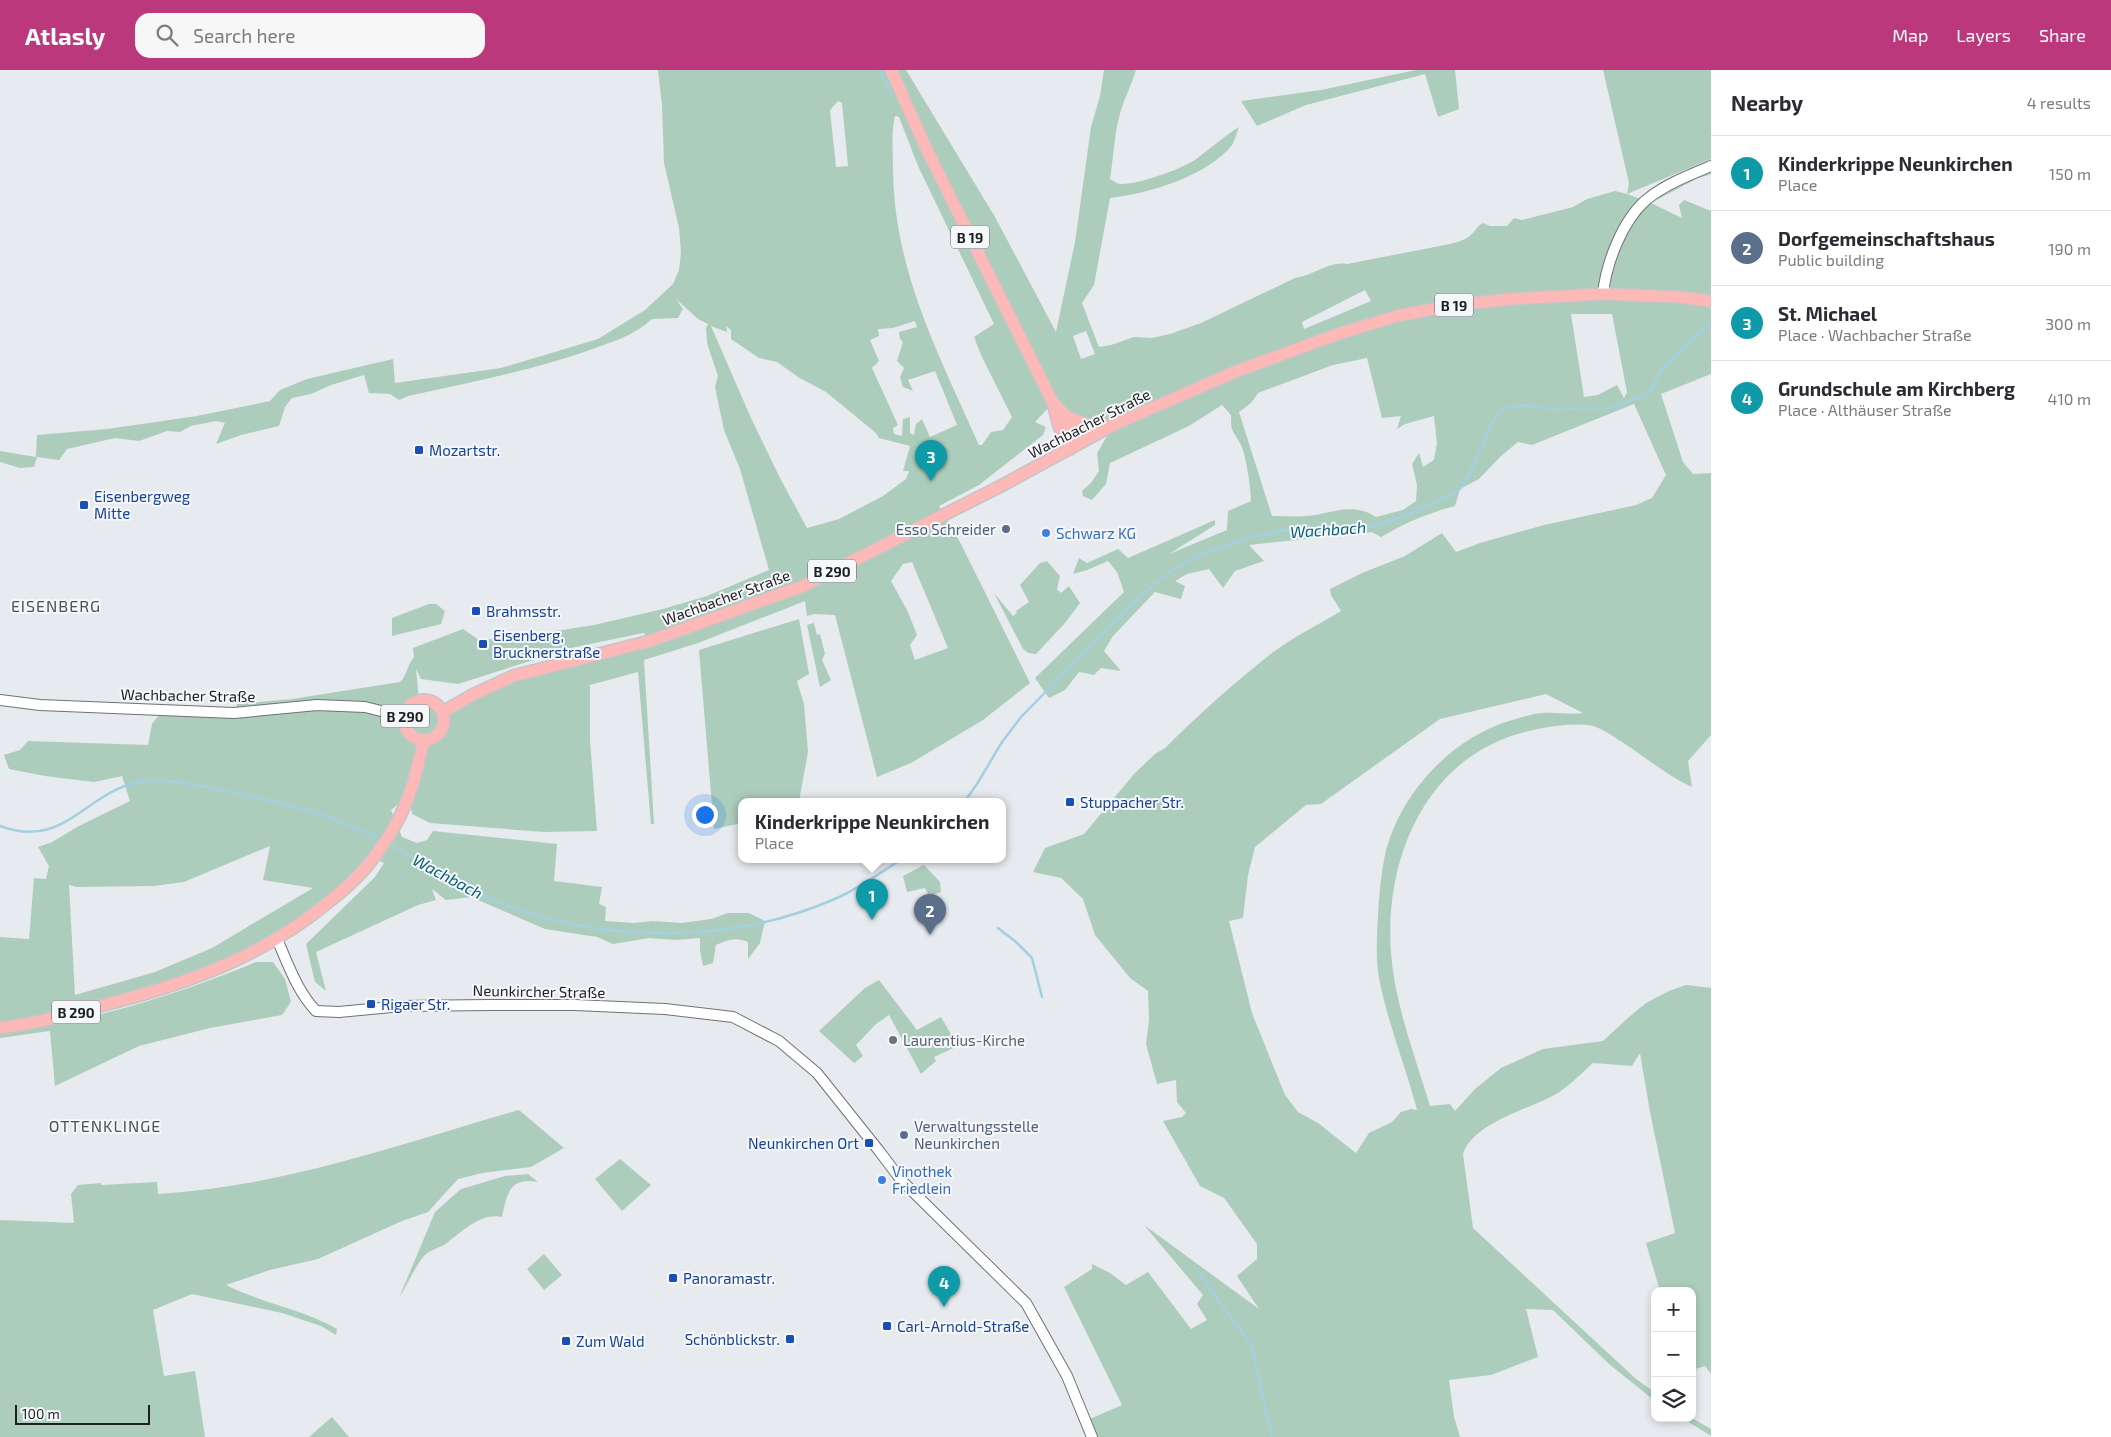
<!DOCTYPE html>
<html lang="en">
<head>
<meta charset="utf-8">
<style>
  body { margin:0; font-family:"Exo 2",sans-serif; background:#f7f7f7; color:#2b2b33 }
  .controls { position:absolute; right:15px; bottom:15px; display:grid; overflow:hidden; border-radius:10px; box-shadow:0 2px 8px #0003 }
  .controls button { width:45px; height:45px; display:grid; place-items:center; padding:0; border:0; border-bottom:1px solid #e1e1e2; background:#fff; color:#2b2b33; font:25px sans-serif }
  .scale { position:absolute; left:15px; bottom:12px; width:135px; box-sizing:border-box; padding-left:5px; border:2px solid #1e1f20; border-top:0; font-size:14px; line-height:18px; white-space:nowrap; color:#1e1f20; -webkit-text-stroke:4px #f5f7fb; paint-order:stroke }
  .you { position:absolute; left:704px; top:744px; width:18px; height:18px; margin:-12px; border:4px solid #fff; border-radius:50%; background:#1a73e8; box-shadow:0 0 0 8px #1a73e833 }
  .badge { display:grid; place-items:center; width:32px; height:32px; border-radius:50%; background:#bc387d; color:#fff; font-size:16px; font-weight:700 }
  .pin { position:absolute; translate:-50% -41px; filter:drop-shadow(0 1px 2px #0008) }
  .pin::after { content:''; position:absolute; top:26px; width:18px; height:15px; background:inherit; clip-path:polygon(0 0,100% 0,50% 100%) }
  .popup { position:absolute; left:738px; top:728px; width:268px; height:65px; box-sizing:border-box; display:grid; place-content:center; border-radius:10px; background:#fff; filter:drop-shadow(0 1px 4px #0005); font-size:16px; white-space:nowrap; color:#7c7c81 }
  .popup b { font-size:19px; color:#2b2b33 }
  .popup::after { content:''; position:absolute; left:50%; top:100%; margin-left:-10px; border:10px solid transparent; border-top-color:#fff }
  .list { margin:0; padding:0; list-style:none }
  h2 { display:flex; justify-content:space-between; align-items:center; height:65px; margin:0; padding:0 20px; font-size:21px }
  h2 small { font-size:16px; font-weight:400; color:#7c7c81 }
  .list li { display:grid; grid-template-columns:32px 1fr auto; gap:15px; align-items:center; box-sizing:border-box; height:75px; padding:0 20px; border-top:1px solid #e1e1e2 }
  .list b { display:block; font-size:19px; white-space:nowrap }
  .list p { margin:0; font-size:16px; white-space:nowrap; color:#7c7c81 }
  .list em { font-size:16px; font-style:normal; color:#7c7c81 }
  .icon { flex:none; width:28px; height:28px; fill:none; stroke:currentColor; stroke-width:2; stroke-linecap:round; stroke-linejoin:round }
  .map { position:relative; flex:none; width:1711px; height:1367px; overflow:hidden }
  header { display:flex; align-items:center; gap:30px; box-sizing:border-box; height:70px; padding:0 25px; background:#bc387d; color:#fff }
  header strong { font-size:24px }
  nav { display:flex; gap:28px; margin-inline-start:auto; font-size:18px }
  .search { width:350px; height:45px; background:#f7f7f7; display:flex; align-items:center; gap:12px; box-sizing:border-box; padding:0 18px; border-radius:15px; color:#7c7c81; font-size:19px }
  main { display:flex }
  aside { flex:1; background:#fff }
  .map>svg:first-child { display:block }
</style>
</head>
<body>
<header>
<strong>Atlasly</strong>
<div class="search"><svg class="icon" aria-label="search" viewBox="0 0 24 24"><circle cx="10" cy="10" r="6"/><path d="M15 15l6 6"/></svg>Search here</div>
<nav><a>Map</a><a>Layers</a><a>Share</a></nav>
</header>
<main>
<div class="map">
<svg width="1711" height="1367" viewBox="0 0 1711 1367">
  <rect width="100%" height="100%" fill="#e7eaee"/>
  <path fill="#adcdbc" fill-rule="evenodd" d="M 658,0 L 906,0 L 995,147 L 1056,262 L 1075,172 L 1091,57 L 1100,26 L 1104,0 L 1136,0 C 1132,13 1126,25 1122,37 C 1114,60 1114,85 1110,109 C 1114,111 1117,114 1121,114 C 1137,115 1181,99 1195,90 C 1210,79 1223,67 1239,57 C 1237,62 1235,70 1232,75 C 1208,106 1147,124 1110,128 L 1094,215 L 1082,233 L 1099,277 L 1111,275 L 1134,267 L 1152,268 L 1170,264 L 1201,253 L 1295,208 C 1313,206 1329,191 1347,194 L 1445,175 C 1454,173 1465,171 1472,164 C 1476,160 1477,156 1483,153 L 1490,156 L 1507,156 L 1514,148 L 1522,150 L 1573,137 L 1587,129 L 1615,121 L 1627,124 L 1629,113 L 1603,0 L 1711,0 L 1711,89 L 1627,124 L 1646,131 L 1711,96 L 1711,104 L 1696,109 L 1651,133 L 1682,148 L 1679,135 L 1684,130 L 1711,141 L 1711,304 L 1661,324 L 1683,392 L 1693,404 L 1711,403 L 1711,665 L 1688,691 L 1692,717 C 1671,708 1642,685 1622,672 C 1612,666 1601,657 1589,655 C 1568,653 1545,657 1525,662 C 1426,687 1384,788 1391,883 C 1395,935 1415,986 1430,1036 L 1450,1034 L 1455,1041 L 1475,1019 L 1501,998 L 1543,979 L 1603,971 L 1629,947 L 1646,933 L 1669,921 L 1686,915 L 1711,918 L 1711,1304 L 1705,1296 L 1692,1300 L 1692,1221 L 1660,1221 L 1646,1173 L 1675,1163 L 1650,1042 L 1640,983 L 1632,996 L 1593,993 C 1582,1003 1570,1015 1558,1023 C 1529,1040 1475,1051 1463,1084 L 1473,1158 L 1635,1308 L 1655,1323 L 1655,1331 L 1609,1294 L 1553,1240 L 1526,1239 L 1538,1287 L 1491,1305 L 1449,1310 L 1454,1347 L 1460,1367 L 1092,1367 L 1085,1351 L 1122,1335 L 1064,1217 L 1092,1199 L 1092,1194 L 1110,1203 L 1126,1215 L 1148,1202 L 1191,1259 L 1207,1250 L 1197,1234 L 1203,1225 L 1144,1155 L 1259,1239 L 1237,1206 L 1257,1189 L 1257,1174 L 1224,1128 L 1200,1116 L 1163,1051 L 1182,1047 L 1186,1043 L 1177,1032 L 1176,1010 L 1157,1014 L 1146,974 L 1149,950 L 1148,921 L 1130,908 L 1095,865 L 1083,829 L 1061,808 L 1033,802 L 1045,778 L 1084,764 L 1134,704 L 1155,684 L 1165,678 C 1199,644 1234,613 1272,583 C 1293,567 1318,555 1341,541 L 1331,525 L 1330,519 L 1362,503 L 1405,486 L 1442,463 L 1456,482 L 1480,473 L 1544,455 L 1636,435 L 1652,428 L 1666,405 L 1634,334 L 1532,375 L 1518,372 L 1501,386 L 1479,409 L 1460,419 L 1455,436 C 1428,443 1405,453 1381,467 L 1372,462 L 1249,475 L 1264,491 L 1235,501 L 1223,518 L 1209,499 L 1187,504 L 1175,511 L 1185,516 L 1181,529 L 1155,522 L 1113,566 L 1104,581 L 1121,601 L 1101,598 L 1094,605 L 1079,602 L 1065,620 L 1049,628 L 1035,608 L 1124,522 L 1117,502 L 1108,491 L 1087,500 L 1073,504 L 1079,488 L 1087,493 L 1118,479 L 1128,488 L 1215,450 L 1215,455 L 1169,484 L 1227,460 L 1228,441 L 1251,431 C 1251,419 1246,385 1241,375 C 1233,359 1231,364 1231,345 L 1222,335 L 1189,356 L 1110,393 L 1106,414 L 1092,430 L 1083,426 L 1082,421 L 1091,413 L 1099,401 L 1097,383 L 1112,358 L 1089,355 L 1053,333 L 1035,352 L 1046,357 L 1043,365 L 979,415 L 939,436 L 961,474 L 1030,613 L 983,650 L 911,693 L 877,707 L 835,545 L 815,544 L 807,546 L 805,531 L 698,573 L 644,590 L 654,754 L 651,754 L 638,602 L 590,615 L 590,670 L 597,761 L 544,762 L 430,753 L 412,744 L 409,726 L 391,740 L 402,767 L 417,773 L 427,770 L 433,761 L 557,774 L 554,811 L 602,817 L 599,834 L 606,837 L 605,851 L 634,853 L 652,851 L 682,853 L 711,849 L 728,843 L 749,843 L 765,851 L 760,873 L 748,889 L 748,872 C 737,867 728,869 716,875 L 713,893 L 703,896 L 700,880 L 700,868 L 676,870 L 649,868 L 613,874 L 597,867 L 545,859 L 471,827 L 446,830 L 432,819 L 436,830 L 418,835 L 316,882 L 326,921 L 315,912 L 306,874 L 375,807 L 384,793 L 367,785 L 353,812 L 317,842 L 201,906 L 0,958 L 0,867 L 29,869 L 34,808 L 46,809 L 49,796 L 38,777 L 52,772 L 79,756 L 130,731 L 122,706 L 94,712 L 45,706 L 9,699 L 4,685 L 20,680 L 28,671 L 148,675 L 152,654 L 162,641 L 235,643 L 237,634 L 292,629 L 400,612 C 408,604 407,595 414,587 L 413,578 L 463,559 L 479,570 L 518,567 L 594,555 L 663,539 L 707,526 L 769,500 L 740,399 L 724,360 L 715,317 L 718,306 L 707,273 L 706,258 L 708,254 L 698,249 L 676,229 L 683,239 L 678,248 L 652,249 C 634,266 609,273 587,281 C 529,301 468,313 408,326 L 399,330 L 390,324 L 369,323 L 364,305 L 331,315 L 311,324 L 292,328 L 285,337 L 279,356 L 241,365 L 216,374 L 225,353 L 216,351 L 191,356 L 180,362 L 167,361 L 139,371 L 115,368 L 67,379 L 59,390 L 37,387 L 34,397 L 20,398 L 0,392 L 0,381 L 36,387 L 37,365 L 107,359 L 197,346 L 270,331 L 280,320 L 307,309 L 393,289 L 395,313 L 501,298 L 598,269 L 645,240 L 673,214 L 679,200 L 681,183 L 679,158 L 664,93 L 662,35 ZM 838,31 L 842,33 L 848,96 L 836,97 L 830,40 ZM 895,46 L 899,47 L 918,96 L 994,254 L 974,267 L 981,285 L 1012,347 L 1003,360 L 991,362 L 982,375 L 979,375 C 938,283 893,199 893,96 C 893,79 891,62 895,46 ZM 1365,220 L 1371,231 L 1304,259 L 1302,252 ZM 1571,244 L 1612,244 L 1627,322 L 1624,328 L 1617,315 L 1598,325 L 1584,327 ZM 915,251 L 917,257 L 899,262 L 900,269 L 903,272 L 897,291 L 904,298 L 900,307 L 903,317 L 913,321 L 908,310 L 935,301 L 957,355 L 930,367 L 922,349 L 916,354 L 914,365 L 910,363 L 910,347 L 903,349 L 902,366 L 894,364 L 893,358 L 898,355 L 872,298 L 879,291 L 870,270 L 879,266 L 878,259 L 893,258 ZM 711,256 L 727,262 L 726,256 L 731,260 L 731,269 L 759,288 L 777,292 L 798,307 L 826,322 L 876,363 L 879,368 L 910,376 L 903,401 L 909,401 L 906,409 L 883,426 L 839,449 L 807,458 L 780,408 L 751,348 ZM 1086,261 L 1095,284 L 1081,289 L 1073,266 ZM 1367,288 L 1382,348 L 1401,346 L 1397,359 L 1405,354 L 1434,346 L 1437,373 L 1434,390 L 1423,397 L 1419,383 L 1412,394 L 1417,415 L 1416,431 L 1403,440 L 1376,447 C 1353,432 1333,443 1308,446 C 1296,447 1284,446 1272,446 L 1239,342 L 1251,333 L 1258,323 L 1333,295 ZM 912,492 L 948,578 L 915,590 L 910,575 L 917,565 L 908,542 L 891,511 L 903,494 ZM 643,563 L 652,569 L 513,606 L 444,644 C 437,634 431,630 419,631 L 416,599 L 421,609 L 458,614 L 571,578 ZM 1546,624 L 1583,643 C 1570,645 1556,642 1542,643 C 1531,644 1519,648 1509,651 C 1450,669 1399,725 1385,785 C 1381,804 1379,825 1378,845 C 1377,867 1375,891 1380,913 C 1389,956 1406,998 1417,1040 L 1411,1039 L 1401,1042 L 1392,1052 L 1369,1063 L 1356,1083 L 1318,1053 L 1298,1042 L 1285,1025 L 1252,943 L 1229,851 L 1243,848 L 1248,805 L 1255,777 L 1306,735 L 1321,734 L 1440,649 ZM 367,638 L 406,641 L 405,655 ZM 270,776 L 263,810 L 313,818 L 212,878 L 155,902 L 75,925 L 69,815 L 77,817 L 154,816 L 184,812 Z
    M 1416,0 L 1455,0 L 1459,39 L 1438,47 L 1425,4 L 1306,35 L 1257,56 L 1241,31 L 1321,20 Z
    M 1047,491 L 1060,506 L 1057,519 L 1061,523 L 1069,516 L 1080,533 L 1065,553 L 1036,584 L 1028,583 L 1023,579 L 994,523 L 1013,546 L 1017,543 L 1016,541 L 1029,532 L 1020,515 L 1040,493 Z
    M 429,534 L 436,534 L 445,541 L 441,554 L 392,566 L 392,548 Z
    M 799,549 L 809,604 L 797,611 L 804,634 L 808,682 L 799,731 L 742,731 L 742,753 L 714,759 L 699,580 Z
    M 814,553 L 817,565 L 820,564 L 825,584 L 822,590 L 831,610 L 820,617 L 807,555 Z
    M 924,795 L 940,812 L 941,822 L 929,826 L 925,818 L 907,822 L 903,806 Z
    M 256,892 L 273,892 L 285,909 L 291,932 L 282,945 L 210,958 L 139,976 L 55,1016 L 50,961 L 0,968 L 0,964 C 88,952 174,926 256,892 Z
    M 879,910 L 917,960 L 941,947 L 958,976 L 934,987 L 936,991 L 921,1004 L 889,945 L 876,954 L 856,975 L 863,986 L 854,993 L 819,961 L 865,918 Z
    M 519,1040 L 564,1078 L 531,1097 L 482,1103 L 458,1109 L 428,1142 L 402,1151 L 318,1189 L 270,1200 L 226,1215 C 261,1233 303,1239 337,1259 L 336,1265 L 321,1256 L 282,1243 L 192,1224 L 153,1240 L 164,1306 L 195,1301 L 205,1367 L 0,1367 L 0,1150 L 74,1153 L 71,1124 L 78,1115 L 101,1113 L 101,1115 L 157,1112 L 158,1124 C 282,1117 401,1074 519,1040 Z
    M 620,1089 L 651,1115 L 622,1141 L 595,1109 Z
    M 528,1104 L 538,1112 C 509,1107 507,1124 502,1147 C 480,1142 461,1163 444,1175 C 438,1178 431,1180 426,1184 C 418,1191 406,1217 399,1228 L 435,1142 L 461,1119 L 505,1106 Z
    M 544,1184 L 562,1205 L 544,1220 L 527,1199 Z
    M 332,1347 L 349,1367 L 309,1367 Z
    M 1682,1348 L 1692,1348 L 1711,1359 L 1711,1366 Z"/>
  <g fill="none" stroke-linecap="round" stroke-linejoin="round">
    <path stroke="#a2d0e1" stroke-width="2.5" d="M 880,0 L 892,25
      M 965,731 L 977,714 L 1002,672 L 1021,647 L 1112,554 L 1144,523 L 1171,501 L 1197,486 L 1251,467 L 1292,459 L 1372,456 L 1396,449 L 1450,426 L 1460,419 L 1469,405 L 1497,343 L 1506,338 L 1520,335 L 1552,339 L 1611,338 L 1643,326 L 1651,320 L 1662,299 L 1711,252
      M 0,756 C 63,780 84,724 138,712 C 159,707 184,713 205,717 C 265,729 329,741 383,771
      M 387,773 C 427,795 465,820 508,836 C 611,874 736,873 837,828 C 860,818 881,802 902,789
      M 998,858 L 1016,872 L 1032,888 L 1042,927
      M 1198,1202 L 1251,1275 L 1272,1367"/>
    <g stroke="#707275" stroke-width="12">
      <path id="secondary" d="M 1603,224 C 1606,194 1622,151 1646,130 C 1664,115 1689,105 1711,96
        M 0,630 L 40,635 L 234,643 L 317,635 L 365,637 L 405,647
        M 277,869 C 288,894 297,921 316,941 L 339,942 L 402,936 L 489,935 L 575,935 L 665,939 L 733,947 L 779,971 L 817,1003 L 880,1082 L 901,1110 L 1026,1233 L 1067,1306 L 1092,1367"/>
    </g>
    <g stroke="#c4c5c5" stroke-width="14">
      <path id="primary" d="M 891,0 L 926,78 L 1053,333 L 1059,356 L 1070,379
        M 1054,334 L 1067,347 L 1077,375
        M 1067,347 L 1089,355 L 1111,355
        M404 650a20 20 0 1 1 40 0a20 20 0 1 1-40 0Z
        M 443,642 L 472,625 L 513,606 L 650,571 L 803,516 L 1001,416 L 1113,355 L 1237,301 L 1341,263 L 1397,246 L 1454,235 L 1512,229 L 1603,224 L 1679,227 L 1711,231
        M 0,958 C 34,954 66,945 100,936 C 183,915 264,887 331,830 C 346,818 360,806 371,791 C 386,772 401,748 409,725 C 416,708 419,688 424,670"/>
    </g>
    <use href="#secondary" stroke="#fff" stroke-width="10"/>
    <use href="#primary" stroke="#fcb9b7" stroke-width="11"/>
  </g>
  <g fill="#1a4fb4" stroke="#f5f7fb" stroke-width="2">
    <rect x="414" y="375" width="10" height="10" rx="2.5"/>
    <rect x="79" y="430" width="10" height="10" rx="2.5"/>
    <rect x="471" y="536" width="10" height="10" rx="2.5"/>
    <rect x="478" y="569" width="10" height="10" rx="2.5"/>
    <rect x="1065" y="727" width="10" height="10" rx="2.5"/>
    <rect x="366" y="929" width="10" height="10" rx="2.5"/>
    <rect x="864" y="1068" width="10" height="10" rx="2.5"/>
    <rect x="668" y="1203" width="10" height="10" rx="2.5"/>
    <rect x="882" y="1251" width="10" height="10" rx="2.5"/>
    <rect x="785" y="1264" width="10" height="10" rx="2.5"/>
    <rect x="561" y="1266" width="10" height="10" rx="2.5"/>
  </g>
  <g fill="#5c6f8a" stroke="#f5f7fb" stroke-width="2">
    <circle cx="1006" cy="459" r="5"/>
    <circle cx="904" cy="1065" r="5"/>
  </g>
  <g fill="#3f7fe0" stroke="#f5f7fb" stroke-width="2">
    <circle cx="1046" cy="463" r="5"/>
    <circle cx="882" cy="1110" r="5"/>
  </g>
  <circle fill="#6b7280" stroke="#f5f7fb" stroke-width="2" cx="893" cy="970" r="5"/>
  <g text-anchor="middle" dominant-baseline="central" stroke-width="4" stroke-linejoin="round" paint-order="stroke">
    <g fill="#f5f7fb" stroke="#5e6062" stroke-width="1">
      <rect x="951" y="155.5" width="38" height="23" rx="4"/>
      <rect x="1435" y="223.5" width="38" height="23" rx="4"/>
      <rect x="808" y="489.5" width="48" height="23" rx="4"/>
      <rect x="381" y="634.5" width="48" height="23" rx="4"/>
      <rect x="52" y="930.5" width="48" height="23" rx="4"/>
    </g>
    <g font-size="14" font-weight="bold" fill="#1e1f20">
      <text x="970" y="167">B 19</text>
      <text x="1454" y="235">B 19</text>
      <text x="832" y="501">B 290</text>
      <text x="405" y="646">B 290</text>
      <text x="76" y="942">B 290</text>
    </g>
    <g font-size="15" fill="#1e1f20" stroke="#f5f7fb">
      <text transform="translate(1089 353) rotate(-27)">Wachbacher Straße</text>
      <text transform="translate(726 527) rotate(-20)">Wachbacher Straße</text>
      <text transform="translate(188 625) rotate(1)">Wachbacher Straße</text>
      <text transform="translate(539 921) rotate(1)">Neunkircher Straße</text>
    </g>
    <g font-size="15" fill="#164399" stroke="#f5f7fb" text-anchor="start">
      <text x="429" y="380">Mozartstr.</text>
      <text x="94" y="426">Eisenbergweg<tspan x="94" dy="17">Mitte</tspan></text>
      <text x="486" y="541">Brahmsstr.</text>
      <text x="493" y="565">Eisenberg,<tspan x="493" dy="17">Brucknerstraße</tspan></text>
      <text x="1080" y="732">Stuppacher Str.</text>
      <text x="381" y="934">Rigaer Str.</text>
      <text x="859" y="1073" text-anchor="end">Neunkirchen Ort</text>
      <text x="683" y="1208">Panoramastr.</text>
      <text x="897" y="1256">Carl-Arnold-Straße</text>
      <text x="780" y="1269" text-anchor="end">Schönblickstr.</text>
      <text x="576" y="1271">Zum Wald</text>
    </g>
    <g font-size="15" fill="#4e5e75" stroke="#f5f7fb" text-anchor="end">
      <text x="996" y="459">Esso Schreider</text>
      <text x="914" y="1056" text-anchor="start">Verwaltungsstelle<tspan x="914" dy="17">Neunkirchen</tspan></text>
    </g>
    <g font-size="15" fill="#366cbe" stroke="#f5f7fb" text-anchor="start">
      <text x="1056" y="463">Schwarz KG</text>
      <text x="892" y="1101">Vinothek<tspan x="892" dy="17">Friedlein</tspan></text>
    </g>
    <g font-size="15" fill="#5b616d" stroke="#f5f7fb" text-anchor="start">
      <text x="903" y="970">Laurentius-Kirche</text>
    </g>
    <g font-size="16" font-style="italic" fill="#066078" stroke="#f5f7fb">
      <text transform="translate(1328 459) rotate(-4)">Wachbach</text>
      <text transform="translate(448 806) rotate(28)">Wachbach</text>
    </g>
    <g font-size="16" letter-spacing="1" fill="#4e5154" stroke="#f5f7fb">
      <text x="56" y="535">EISENBERG</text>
      <text x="105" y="1055">OTTENKLINGE</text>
    </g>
  </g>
</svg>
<div class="controls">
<button>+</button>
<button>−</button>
<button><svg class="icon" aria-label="layers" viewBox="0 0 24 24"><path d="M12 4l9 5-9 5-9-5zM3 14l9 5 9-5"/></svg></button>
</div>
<div class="scale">100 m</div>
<div class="you"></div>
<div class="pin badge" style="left:872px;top:850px;background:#0f9aa8">1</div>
<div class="popup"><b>Kinderkrippe Neunkirchen</b>Place</div>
<div class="pin badge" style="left:930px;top:865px;background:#5c6f8a">2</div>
<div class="pin badge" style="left:931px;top:411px;background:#0f9aa8">3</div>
<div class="pin badge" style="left:944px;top:1237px;background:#0f9aa8">4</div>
</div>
<aside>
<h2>Nearby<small>4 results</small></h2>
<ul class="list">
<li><span class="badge" style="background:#0f9aa8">1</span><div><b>Kinderkrippe Neunkirchen</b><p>Place</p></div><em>150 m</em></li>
<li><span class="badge" style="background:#5c6f8a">2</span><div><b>Dorfgemeinschaftshaus</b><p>Public building</p></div><em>190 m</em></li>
<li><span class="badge" style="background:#0f9aa8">3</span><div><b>St. Michael</b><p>Place · Wachbacher Straße</p></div><em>300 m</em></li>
<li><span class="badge" style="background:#0f9aa8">4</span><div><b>Grundschule am Kirchberg</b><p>Place · Althäuser Straße</p></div><em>410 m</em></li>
</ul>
</aside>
</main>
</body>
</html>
